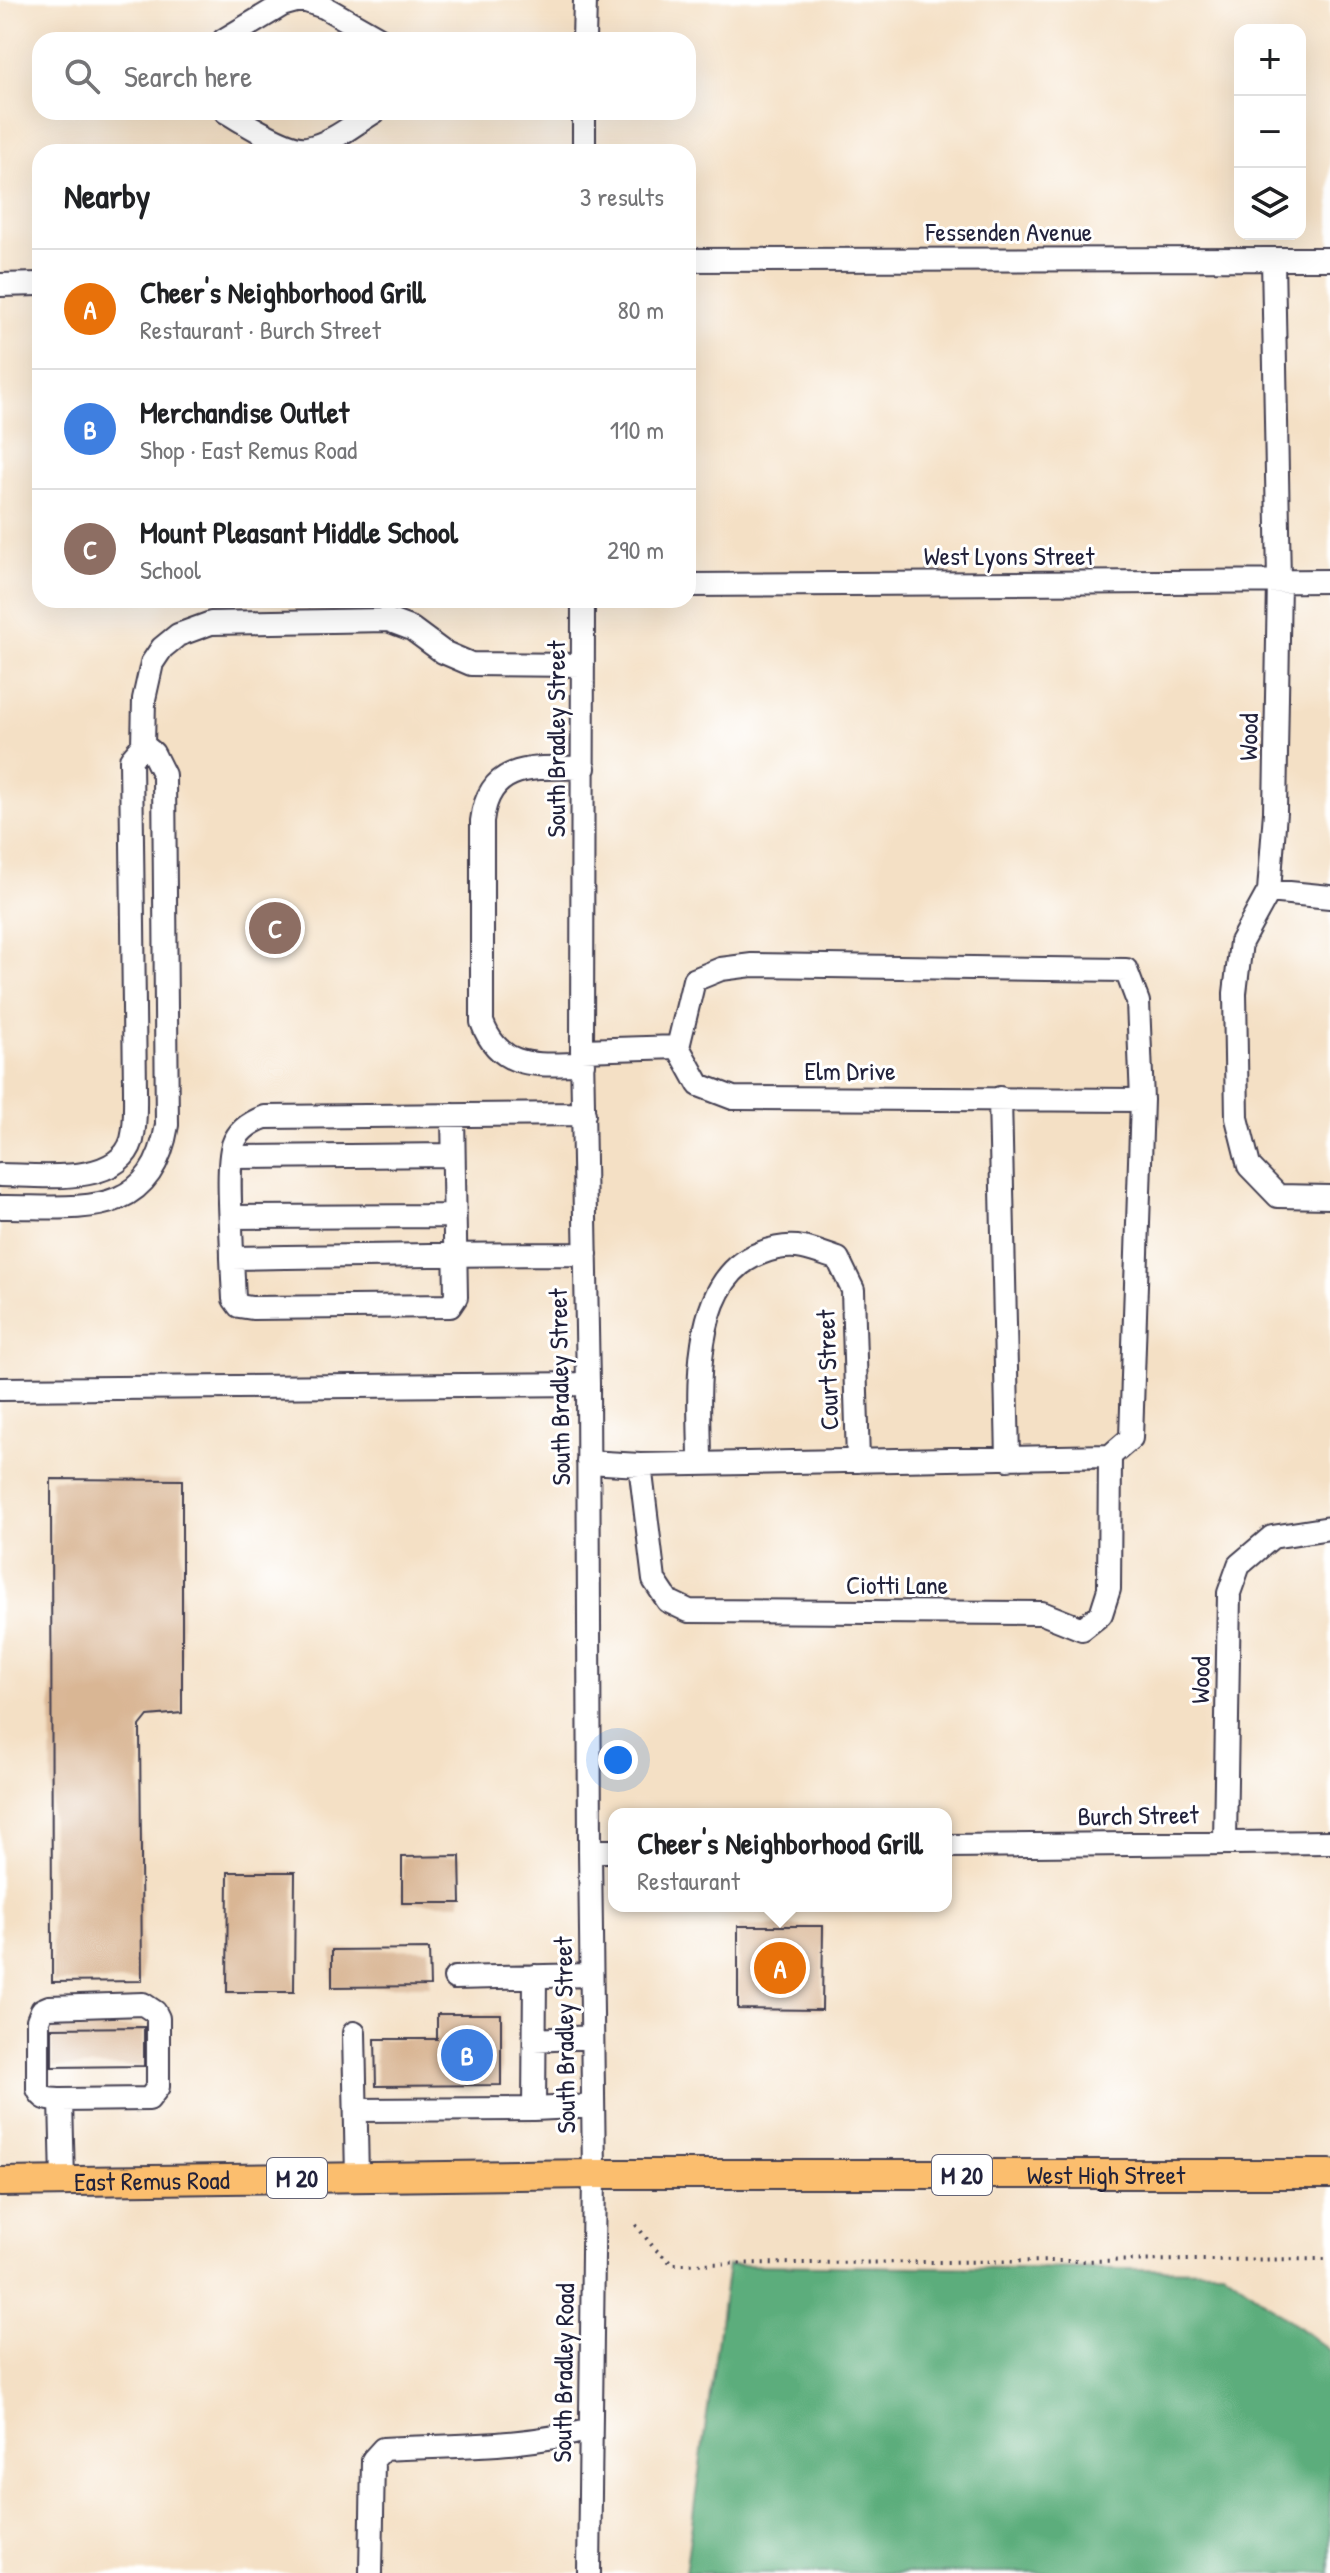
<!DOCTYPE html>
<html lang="en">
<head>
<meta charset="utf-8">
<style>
  body { margin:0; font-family:"Patrick Hand",sans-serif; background:#f6f6f6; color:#202124 }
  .controls { position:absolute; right:24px; top:24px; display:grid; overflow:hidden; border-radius:16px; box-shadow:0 8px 32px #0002 }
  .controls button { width:72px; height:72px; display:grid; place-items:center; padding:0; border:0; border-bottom:2px solid #e0e0e0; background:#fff; color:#202124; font:40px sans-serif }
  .you { position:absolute; left:618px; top:1760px; width:28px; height:28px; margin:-20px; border:6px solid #fff; border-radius:50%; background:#1a73e8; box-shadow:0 0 0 12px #1a73e833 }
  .badge { display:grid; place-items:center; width:52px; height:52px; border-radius:50%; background:#1a73e8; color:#fff; font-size:26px; font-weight:700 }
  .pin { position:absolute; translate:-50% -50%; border:4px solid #fff; box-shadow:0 2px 8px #0006 }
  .popup { position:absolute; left:608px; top:1808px; width:344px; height:104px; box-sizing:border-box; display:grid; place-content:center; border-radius:16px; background:#fff; filter:drop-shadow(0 2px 6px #0005); font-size:26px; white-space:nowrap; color:#757577 }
  .popup b { font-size:30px; color:#202124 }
  .popup::after { content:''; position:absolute; left:50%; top:100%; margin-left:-16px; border:16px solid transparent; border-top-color:#fff }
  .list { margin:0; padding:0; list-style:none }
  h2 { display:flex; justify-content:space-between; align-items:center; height:104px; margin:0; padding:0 32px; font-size:34px }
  h2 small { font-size:26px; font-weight:400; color:#757577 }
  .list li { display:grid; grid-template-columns:52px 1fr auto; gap:24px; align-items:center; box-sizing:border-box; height:120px; padding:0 32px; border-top:2px solid #e0e0e0 }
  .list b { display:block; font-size:30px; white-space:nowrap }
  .list p { margin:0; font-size:26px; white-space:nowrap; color:#757577 }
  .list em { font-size:26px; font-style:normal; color:#757577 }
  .icon { flex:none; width:44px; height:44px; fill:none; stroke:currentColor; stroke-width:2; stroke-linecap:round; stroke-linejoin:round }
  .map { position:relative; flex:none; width:1330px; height:2573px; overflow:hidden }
  .search { position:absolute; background:#fff; box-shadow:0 8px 32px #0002; left:32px; top:32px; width:664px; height:88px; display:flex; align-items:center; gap:20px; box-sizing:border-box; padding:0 28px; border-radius:24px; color:#757577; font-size:30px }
  .panel { position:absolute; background:#fff; box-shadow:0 8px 32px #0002; left:32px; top:144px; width:664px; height:464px; border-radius:24px }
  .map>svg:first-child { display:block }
</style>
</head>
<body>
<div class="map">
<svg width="1330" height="2573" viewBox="0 0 1330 2573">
  <rect width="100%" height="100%" fill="#fff"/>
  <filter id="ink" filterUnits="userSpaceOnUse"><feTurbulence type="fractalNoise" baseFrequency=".0125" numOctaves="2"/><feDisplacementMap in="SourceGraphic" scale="16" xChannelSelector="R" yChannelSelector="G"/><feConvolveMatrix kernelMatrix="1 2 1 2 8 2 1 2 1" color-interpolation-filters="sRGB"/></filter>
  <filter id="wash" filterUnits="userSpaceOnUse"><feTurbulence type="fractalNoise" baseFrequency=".006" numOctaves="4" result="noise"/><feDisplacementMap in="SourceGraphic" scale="32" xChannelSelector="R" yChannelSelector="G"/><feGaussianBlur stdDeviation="1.8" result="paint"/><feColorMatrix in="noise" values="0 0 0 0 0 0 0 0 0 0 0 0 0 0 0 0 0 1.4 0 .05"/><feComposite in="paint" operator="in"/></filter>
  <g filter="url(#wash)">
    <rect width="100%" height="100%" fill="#f4e0c5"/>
    <path fill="#5bad7b" stroke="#3e685b" stroke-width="2" d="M 728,2265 L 1223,2270 L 1330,2351 L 1330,2573 L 685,2573 Z"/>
    <g id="blocks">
      <path fill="#d9b694" d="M 51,1479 L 182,1480 L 182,1713 L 148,1716 L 140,1726 L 142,1981 L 52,1982 Z
        M 460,1856 L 461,1903 L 402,1903 L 402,1857 Z
        M 228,1872 L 295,1872 L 294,1992 L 227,1992 Z
        M 738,1926 L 823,1926 L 822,2010 L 738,2009 Z
        M 429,1949 L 430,1986 L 332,1987 L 332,1950 Z
        M 437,2014 L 501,2014 L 501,2085 L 376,2086 L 375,2039 L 437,2039 Z
        M 144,2027 L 144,2066 L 52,2067 L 52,2028 Z"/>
    </g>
  </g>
  <g filter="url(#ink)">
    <use href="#blocks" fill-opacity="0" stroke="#423e50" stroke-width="2"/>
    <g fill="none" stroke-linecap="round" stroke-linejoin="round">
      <g stroke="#423e50" stroke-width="26">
        <path id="minor" d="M 303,0 L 324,7 L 382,40
          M 224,40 L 282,5 L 300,0
          M 584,40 L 585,0
          M 226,112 C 244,122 287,151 307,148 C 331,144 354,124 374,112
          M 584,152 L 584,112
          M 1273,259 L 1279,581 L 1275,812 L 1269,891 L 1241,942 L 1235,993 L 1237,1118 L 1249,1166 L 1278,1196 L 1330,1197
          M 688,260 L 1330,259
          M 0,285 L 40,284
          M 688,585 L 1330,581
          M 583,600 L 582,1050 L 588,1384 L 590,1851 L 594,2174 L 589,2573
          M 1269,891 L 1330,897
          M 582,1050 L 678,1047 L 699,1085 L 733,1098 L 1142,1100
          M 583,1064 C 539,1064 500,1072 482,1022 L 482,821 C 489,760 537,768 584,768
          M 1000,1098 L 1008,1459
          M 453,1115 L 456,1297 L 450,1306 L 252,1308 L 239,1306 L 234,1299 L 232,1258 C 350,1256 468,1254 586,1254
          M 232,1157 L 453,1155
          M 0,1175 C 38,1175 118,1187 132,1140 C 136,1124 135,1106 135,1090 L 131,759 L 143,745 L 144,699 L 152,663 L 162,648 L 178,635 L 211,623 L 388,620 L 412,629 L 443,652 L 471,664 L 583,665
          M 0,1207 C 77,1206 151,1223 167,1125 L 164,775 L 153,753 L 143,745
          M 232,1217 L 453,1216
          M 232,1258 C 232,1230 226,1168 233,1145 C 238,1130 251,1122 265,1117 L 584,1114
          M 0,1389 L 588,1384
          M 588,1462 L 640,1465 L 1110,1456 L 1131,1438 L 1142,1100 L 1138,1002 L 1126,970 L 752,965 L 721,969 L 694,980 L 678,1047
          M 700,1463 C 700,1400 687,1280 761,1253 C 774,1248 788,1245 803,1248 C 814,1250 826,1255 838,1259 L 853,1290 L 858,1461
          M 640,1465 L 654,1580 L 668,1601 L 689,1611 L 1042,1613 L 1082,1629 L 1101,1614 L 1109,1589 L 1110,1456
          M 1225,1842 L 1229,1593 L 1239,1565 L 1272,1537 L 1330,1528
          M 946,1846 L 1330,1842
          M 590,1851 L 614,1851
          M 455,1978 L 591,1975
          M 354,2033 L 357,2177
          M 535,2040 L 592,2037
          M 61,2100 L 149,2099 L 158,2087 L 158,2018 L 155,2012 L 143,2004 L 49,2007 L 42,2010 L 38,2020 L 38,2089 C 43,2101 50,2099 61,2100 L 63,2181
          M 534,2109 L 593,2106
          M 356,2110 L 534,2109 L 535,1976
          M 371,2573 L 373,2460 L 383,2449 C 452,2445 522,2448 590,2429"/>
      </g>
      <g stroke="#423e50" stroke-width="32">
        <g id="major">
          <path id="s1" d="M 0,2182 L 594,2174 L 1330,2174"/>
        </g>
      </g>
      <path stroke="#423e50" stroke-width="4" stroke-dasharray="2 6" stroke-linecap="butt" d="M 636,2225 L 654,2248 L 672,2264 L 1330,2259"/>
      <use href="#minor" stroke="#fff" stroke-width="22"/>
      <use href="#major" stroke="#fbbe6e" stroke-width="28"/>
    </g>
  </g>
  <g text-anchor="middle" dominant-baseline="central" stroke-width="6" stroke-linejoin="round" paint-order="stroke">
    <g fill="#fff" stroke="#646476" stroke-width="2">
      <rect x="932" y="2155" width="60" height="40" rx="6"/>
      <rect x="267" y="2158" width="60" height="40" rx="6"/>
    </g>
    <g font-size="24" font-weight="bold" fill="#22223b">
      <text x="962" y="2175">M 20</text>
      <text x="297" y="2178">M 20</text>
    </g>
    <g font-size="26" fill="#22223b" stroke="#fff">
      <text x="1009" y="231">Fessenden Avenue</text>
      <text x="1009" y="555">West Lyons Street</text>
      <text transform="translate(1248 737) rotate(-89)">Wood</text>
      <text transform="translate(555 739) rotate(-90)">South Bradley Street</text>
      <text x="850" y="1070">Elm Drive</text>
      <text transform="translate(827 1370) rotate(-92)">Court Street</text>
      <text transform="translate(559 1387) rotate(-91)">South Bradley Street</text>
      <text x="897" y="1584">Ciotti Lane</text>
      <text transform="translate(1200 1680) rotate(-89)">Wood</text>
      <text transform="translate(1138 1815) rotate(-1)">Burch Street</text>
      <text transform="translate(564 2035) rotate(-91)">South Bradley Street</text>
      <text stroke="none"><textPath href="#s1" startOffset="1106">West High Street</textPath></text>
      <text stroke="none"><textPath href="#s1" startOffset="152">East Remus Road</textPath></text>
      <text transform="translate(563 2373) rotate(-89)">South Bradley Road</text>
    </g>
  </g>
</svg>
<div class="controls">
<button>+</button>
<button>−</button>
<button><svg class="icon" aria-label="layers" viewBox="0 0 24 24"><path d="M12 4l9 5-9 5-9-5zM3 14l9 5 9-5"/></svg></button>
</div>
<div class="you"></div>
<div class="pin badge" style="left:780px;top:1968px;background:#e8710a">A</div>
<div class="popup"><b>Cheer's Neighborhood Grill</b>Restaurant</div>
<div class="pin badge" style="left:467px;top:2055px;background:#3f7fe0">B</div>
<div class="pin badge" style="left:275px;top:928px;background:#8d6e63">C</div>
<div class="search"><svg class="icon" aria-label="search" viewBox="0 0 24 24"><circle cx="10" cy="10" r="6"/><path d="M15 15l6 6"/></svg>Search here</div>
<section class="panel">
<h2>Nearby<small>3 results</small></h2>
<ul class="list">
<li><span class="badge" style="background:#e8710a">A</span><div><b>Cheer's Neighborhood Grill</b><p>Restaurant · Burch Street</p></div><em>80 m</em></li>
<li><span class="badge" style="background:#3f7fe0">B</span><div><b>Merchandise Outlet</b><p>Shop · East Remus Road</p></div><em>110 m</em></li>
<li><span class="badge" style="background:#8d6e63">C</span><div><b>Mount Pleasant Middle School</b><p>School</p></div><em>290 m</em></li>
</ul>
</section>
</div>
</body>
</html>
